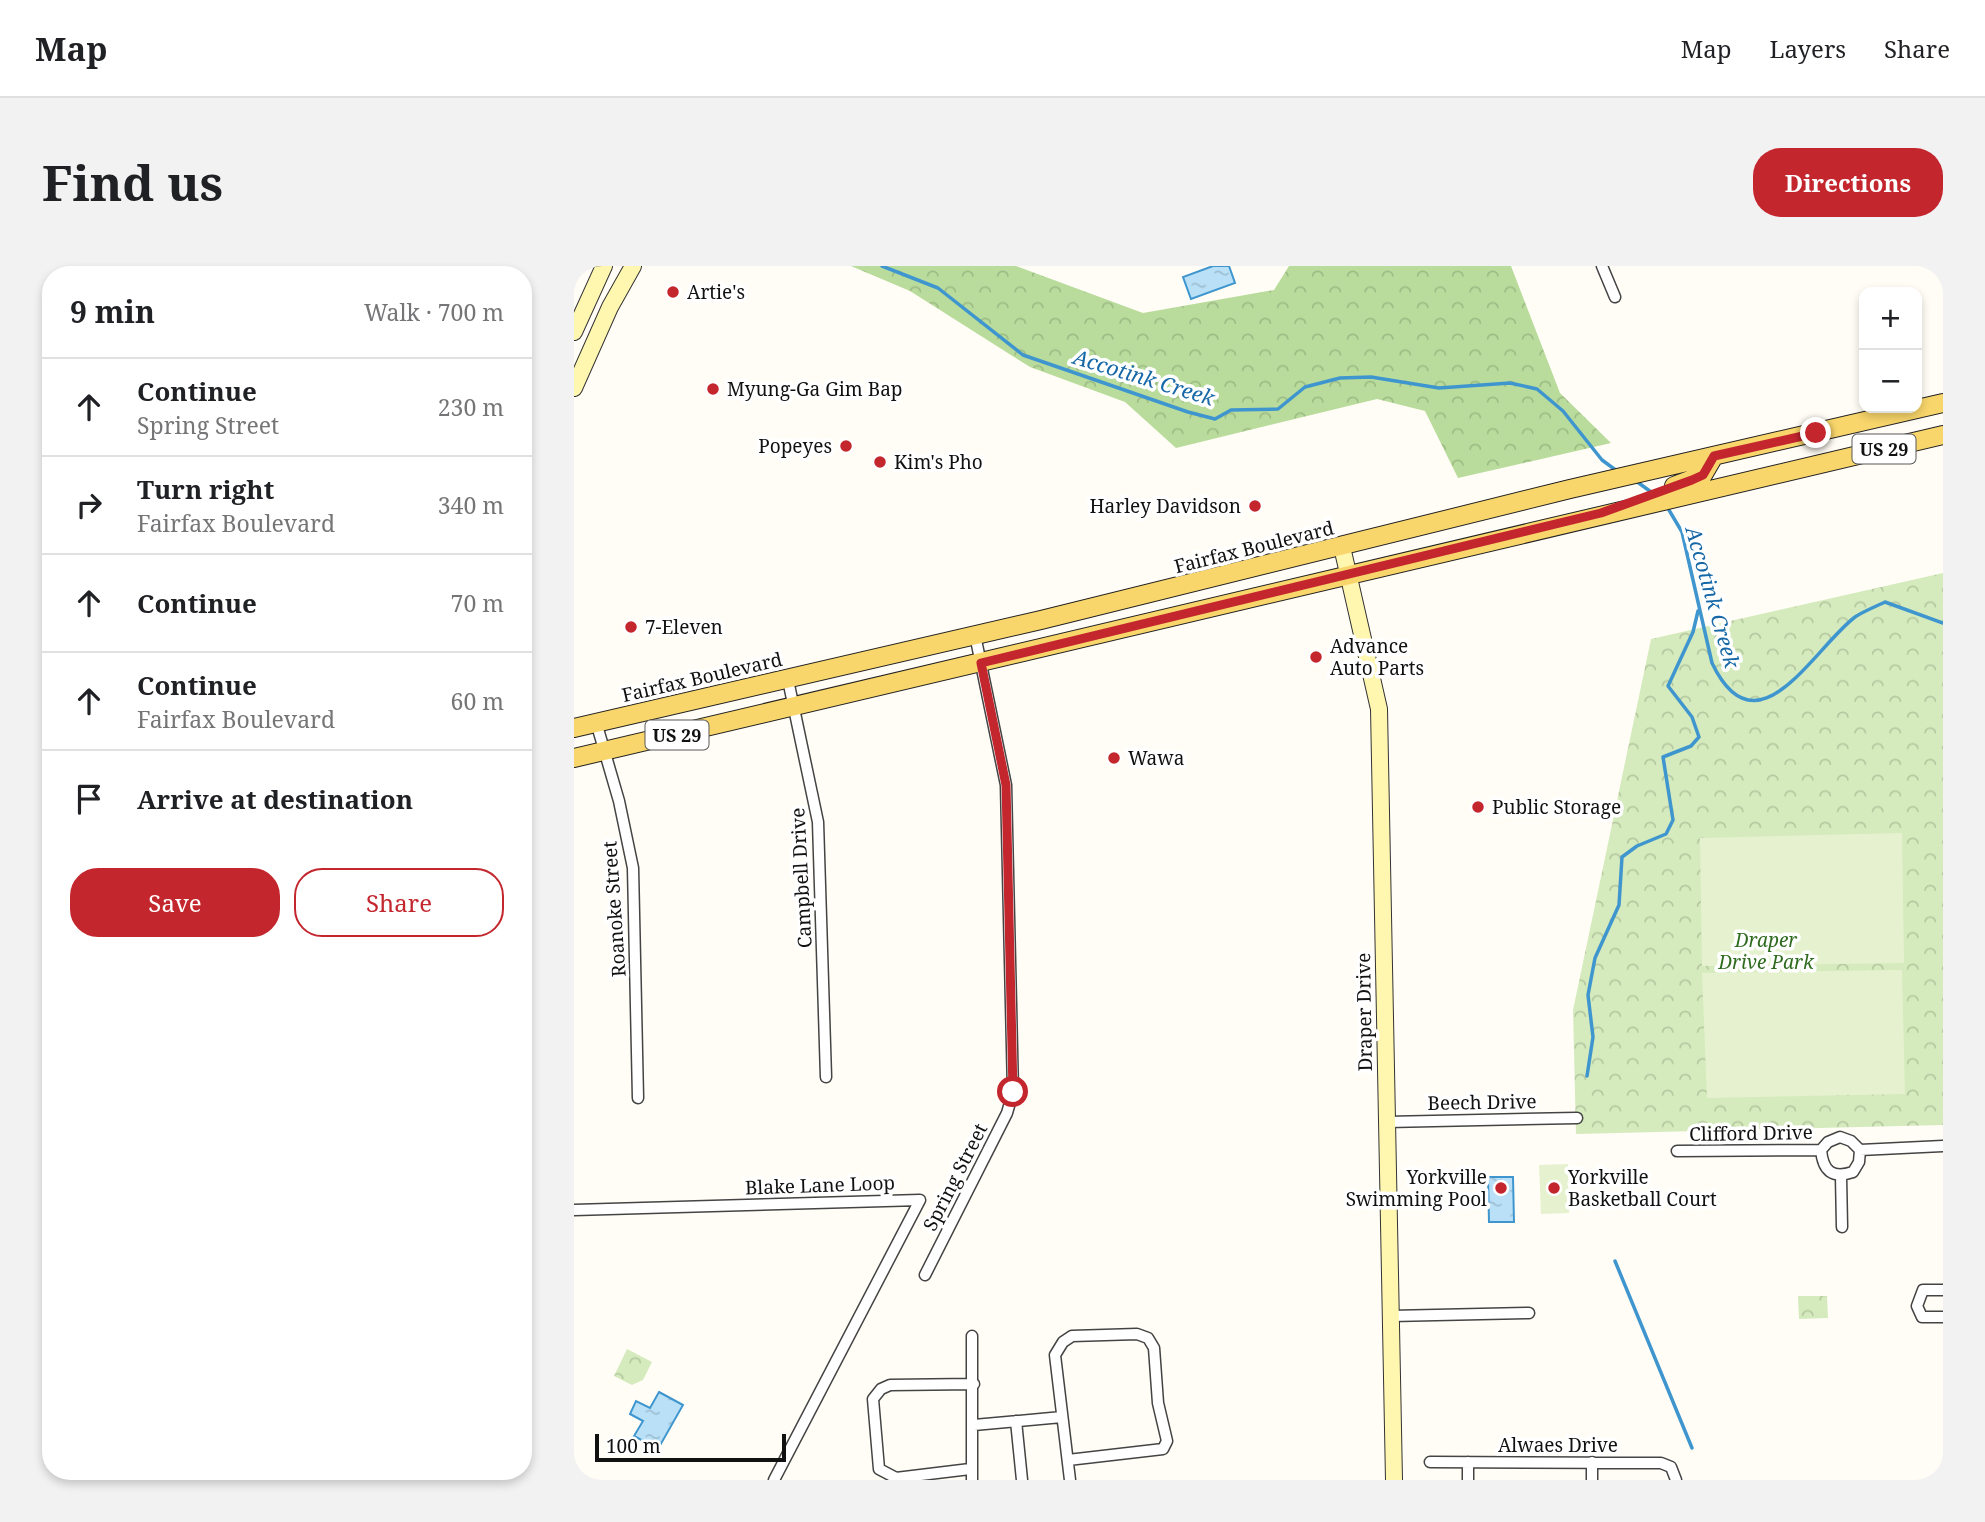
<!DOCTYPE html>
<html lang="en">
<head>
<meta charset="utf-8">
<style>
  body { margin:0; font-family:"Noto Serif",serif; background:#f2f2f2; color:#202124 }
  .controls { position:absolute; right:21px; top:21px; display:grid; overflow:hidden; border-radius:14px; box-shadow:0 4px 10px #0003 }
  .controls button { width:63px; height:63px; display:grid; place-items:center; padding:0; border:0; border-bottom:2px solid #e0e0e0; background:#fff; color:#202124; font:35px sans-serif }
  .scale { position:absolute; left:21px; bottom:18px; width:191px; box-sizing:border-box; padding-left:7px; border:4px solid #111; border-top:0; font-size:19px; line-height:24px; white-space:nowrap; color:#111; -webkit-text-stroke:5px #fff; paint-order:stroke }
  .stop { position:absolute; width:21px; height:21px; margin:-16px; border:5px solid #c4262e; border-radius:50%; background:#fff }
  .stop.end { background:#c4262e; border-color:#fff; box-shadow:0 2px 7px #0008 }
  .list { margin:0; padding:0; list-style:none }
  h2 { display:flex; justify-content:space-between; align-items:center; height:91px; margin:0; padding:0 28px; font-size:30px }
  h2 small { font-size:23px; font-weight:400; color:#757577 }
  .list li { display:grid; grid-template-columns:46px 1fr auto; gap:21px; align-items:center; box-sizing:border-box; height:98px; padding:0 28px; border-top:2px solid #e0e0e0 }
  .list b { display:block; font-size:26px; white-space:nowrap }
  .list p { margin:0; font-size:23px; white-space:nowrap; color:#757577 }
  .list em { font-size:23px; font-style:normal; color:#757577 }
  .actions { display:flex; gap:14px; padding:21px 28px }
  .actions a { flex:1; padding:16px 0; border:2px solid #c4262e; border-radius:28px; text-align:center; font-size:24px; color:#c4262e }
  .actions .main { background:#c4262e; color:#fff }
  .icon { flex:none; width:38px; height:38px; fill:none; stroke:currentColor; stroke-width:2; stroke-linecap:round; stroke-linejoin:round }
  .map { position:relative; flex:none; width:1369px; height:1214px; overflow:hidden; border-radius:28px }
  header { display:flex; align-items:center; gap:42px; box-sizing:border-box; height:98px; padding:0 35px; background:#fff; border-bottom:2px solid #e0e0e0 }
  header strong { font-size:33px }
  nav { display:flex; gap:38px; margin-inline-start:auto; font-size:24px }
  .intro { display:flex; align-items:center; justify-content:space-between; box-sizing:border-box; height:168px; padding:0 42px }
  h1 { margin:0; font-size:49px }
  .button { padding:18px 32px; border-radius:28px; background:#c4262e; color:#fff; font-size:24px; font-weight:700 }
  main { display:flex; gap:42px; padding:0 42px }
  aside { flex:1; background:#fff; border-radius:28px; box-shadow:0 4px 10px #0003 }
  .map>svg:first-child { display:block }
</style>
</head>
<body>
<header>
<strong>Map</strong>
<nav><a>Map</a><a>Layers</a><a>Share</a></nav>
</header>
<div class="intro"><h1>Find us</h1><a class="button">Directions</a></div>
<main>
<aside>
<h2>9 min<small>Walk · 700 m</small></h2>
<ul class="list">
<li><svg class="icon" aria-label="ahead" viewBox="0 0 24 24"><path d="M12 20V5M6 11l6-6 6 6"/></svg><div><b>Continue</b><p>Spring Street</p></div><em>230 m</em></li>
<li><svg class="icon" aria-label="right" viewBox="0 0 24 24"><path d="M7 20v-9h11M14 6l5 5-5 5"/></svg><div><b>Turn right</b><p>Fairfax Boulevard</p></div><em>340 m</em></li>
<li><svg class="icon" aria-label="ahead" viewBox="0 0 24 24"><path d="M12 20V5M6 11l6-6 6 6"/></svg><div><b>Continue</b></div><em>70 m</em></li>
<li><svg class="icon" aria-label="ahead" viewBox="0 0 24 24"><path d="M12 20V5M6 11l6-6 6 6"/></svg><div><b>Continue</b><p>Fairfax Boulevard</p></div><em>60 m</em></li>
<li><svg class="icon" aria-label="arrive" viewBox="0 0 24 24"><path d="M6 21V4h12l-3 4 3 4H6"/></svg><div><b>Arrive at destination</b></div></li>
</ul>
<div class="actions"><a class="main">Save</a><a>Share</a></div>
</aside>
<div class="map">
<svg width="1369" height="1214" viewBox="0 0 1369 1214">
  <defs>
    <pattern id="forest-crowns" width="20" height="18" patternUnits="userSpaceOnUse" patternTransform="scale(1.75)"><rect width="20" height="18" fill="#b9dc9c"/><path d="M2 6a3 3 0 1 1 6 0M12 15a3 3 0 1 1 6 0" fill="none" stroke="#9ebc85"/></pattern>
    <pattern id="park-crowns" width="20" height="18" patternUnits="userSpaceOnUse" patternTransform="scale(1.75)"><rect width="20" height="18" fill="#d5ebbd"/><path d="M2 6a3 3 0 1 1 6 0M12 15a3 3 0 1 1 6 0" fill="none" stroke="#b6c8a1"/></pattern>
    <pattern id="water-ripples" width="26" height="14" patternUnits="userSpaceOnUse" patternTransform="scale(1.75)"><rect width="26" height="14" fill="#b9e0f7"/><path d="M2 4q2-2 4 0t4 0M15 11q2-2 4 0t4 0" fill="none" stroke="#9ebfd3"/></pattern>
  </defs>
  <rect width="100%" height="100%" fill="#fffdf5"/>
  <path fill="url(#forest-crowns)" d="M 277,0 L 442,0 L 569,47 L 700,24 L 715,0 L 937,0 L 986,127 L 1037,177 L 884,212 L 851,145 L 803,133 L 602,182 L 551,136 L 456,101 L 336,25 Z"/>
  <path fill="url(#park-crowns)" d="M 1369,307 L 1369,859 L 1002,868 L 999,744 L 1077,373 Z
    M 1224,1030 L 1253,1030 L 1254,1052 L 1225,1053 Z
    M 53,1083 L 78,1096 L 69,1114 L 58,1119 L 40,1110 Z"/>
  <path fill="#e6f2cf" d="M 1328,567 L 1330,697 L 1128,700 L 1126,572 Z
    M 1328,704 L 1331,828 L 1133,832 L 1128,707 Z
    M 994,898 L 995,947 L 967,948 L 965,899 Z"/>
  <path fill="url(#water-ripples)" stroke="#3f96cf" stroke-width="2" d="M 639,0 L 655,0 L 661,17 L 617,33 L 609,11 Z
    M 914,911 L 939,911 L 940,956 L 915,956 Z
    M 85,1126 L 109,1139 L 84,1183 L 60,1170 L 69,1155 L 56,1148 L 62,1135 L 76,1142 Z"/>
  <g fill="none" stroke-linecap="round" stroke-linejoin="round">
    <path stroke="#3f96cf" stroke-width="3.5" d="M 308,0 L 364,22 L 449,89 L 614,146 L 641,153 L 657,144 L 704,143 L 731,121 L 766,112 L 797,111 L 865,122 L 936,117 L 963,123 L 989,145 L 1028,194 L 1043,205
      M 1062,215 L 1084,231
      M 1092,239 L 1108,266 L 1138,397 C 1183,491 1239,383 1281,351 C 1290,345 1301,341 1311,336 L 1369,357
      M 1013,810 L 1019,771 L 1014,729 L 1021,692 L 1045,639 L 1048,591 L 1063,580 L 1092,568 L 1099,554 L 1089,491 L 1117,480 L 1125,471 L 1118,451 L 1094,420 L 1119,366 L 1124,345
      M 1041,995 L 1118,1182"/>
    <g stroke="#444" stroke-width="13">
      <path id="street" d="M 1028,0 L 1041,31
        M 214,414 L 244,556 L 252,811
        M 22,456 L 45,535 L 59,602 L 64,832
        M 813,856 L 1003,852
        M 1247,884 C 1249,905 1258,913 1279,906 L 1285,896 L 1286,884
        M 1103,885 L 1247,884 L 1254,876 L 1266,871 L 1277,875 L 1286,884 L 1369,880
        M 1267,910 L 1268,961
        M 0,944 L 346,934 L 200,1214
        M 351,1009 L 433,847 L 439,826 L 432,519 L 401,369
        M 1369,1024 L 1349,1024 L 1343,1040 L 1348,1051 L 1369,1051
        M 817,1050 L 955,1047
        M 442,1155 L 448,1214
        M 400,1159 L 488,1151
        M 494,1194 L 589,1183 L 593,1175 L 584,1137 L 580,1082 L 574,1072 L 563,1068 L 498,1070 L 489,1076 L 481,1089 L 496,1214
        M 856,1196 L 1087,1197 L 1097,1201 L 1102,1214
        M 894,1196 L 894,1214
        M 1018,1196 L 1018,1214
        M 396,1203 L 322,1212 L 305,1203 L 299,1133 L 307,1123 L 316,1119 L 400,1118
        M 398,1214 L 398,1070"/>
    </g>
    <g stroke="#333" stroke-width="18">
      <path id="secondary" d="M 0,66 L 30,0
        M 0,122 L 36,41 L 59,0
        M 768,281 L 805,443 L 820,1214"/>
    </g>
    <g stroke="#222" stroke-width="20">
      <path id="primary" d="M 1100,220 L 1129,209 L 1140,190
        M 0,462 L 467,354 L 996,223 L 1369,137
        M 0,492 L 1369,169"/>
    </g>
    <use href="#street" stroke="#fff" stroke-width="10"/>
    <use href="#secondary" stroke="#fff6b0" stroke-width="16"/>
    <use href="#primary" stroke="#f9d66b" stroke-width="18"/>
  </g>
  <g fill="none" stroke-linecap="round" stroke-linejoin="round">
    <path stroke="#c4262e" stroke-width="9" d="M 439,826 L 432,519 L 407,397 L 1027,247 L 1118,214 L 1129,209 L 1140,190 L 1242,167"/>
  </g>
  <g fill="#c4262e" stroke="#fff" stroke-width="2.5">
    <circle cx="99" cy="26" r="7"/>
    <circle cx="139" cy="123" r="7"/>
    <circle cx="272" cy="180" r="7"/>
    <circle cx="306" cy="196" r="7"/>
    <circle cx="681" cy="240" r="7"/>
    <circle cx="57" cy="361" r="7"/>
    <circle cx="742" cy="391" r="7"/>
    <circle cx="540" cy="492" r="7"/>
    <circle cx="904" cy="541" r="7"/>
    <circle cx="927" cy="922" r="7"/>
    <circle cx="980" cy="922" r="7"/>
  </g>
  <g text-anchor="middle" dominant-baseline="central" stroke-width="7" stroke-linejoin="round" paint-order="stroke">
    <g fill="#fff" stroke="#585858" stroke-width="2">
      <rect x="1278.5" y="168.5" width="63" height="29" rx="5"/>
      <rect x="71.5" y="454.5" width="63" height="29" rx="5"/>
    </g>
    <g font-size="18" font-weight="bold" fill="#111">
      <text x="1310" y="183">US 29</text>
      <text x="103" y="469">US 29</text>
    </g>
    <g font-size="19" fill="#111" stroke="#fff" text-anchor="start">
      <text x="113" y="26">Artie's</text>
      <text x="153" y="123">Myung-Ga Gim Bap</text>
      <text x="258" y="180" text-anchor="end">Popeyes</text>
      <text x="320" y="196">Kim's Pho</text>
      <text x="667" y="240" text-anchor="end">Harley Davidson</text>
      <text x="71" y="361">7-Eleven</text>
      <text x="756" y="380">Advance<tspan x="756" dy="22">Auto Parts</tspan></text>
      <text x="554" y="492">Wawa</text>
      <text x="918" y="541">Public Storage</text>
      <text x="913" y="911" text-anchor="end">Yorkville<tspan x="913" dy="22">Swimming Pool</tspan></text>
      <text x="994" y="911">Yorkville<tspan x="994" dy="22">Basketball Court</tspan></text>
    </g>
    <g font-size="19" fill="#111" stroke="#fff">
      <text transform="translate(680 281) rotate(-14)">Fairfax Boulevard</text>
      <text transform="translate(128 411) rotate(-13)">Fairfax Boulevard</text>
      <text transform="translate(227 612) rotate(-93)">Campbell Drive</text>
      <text transform="translate(40 643) rotate(-94)">Roanoke Street</text>
      <text transform="translate(790 746) rotate(-91)">Draper Drive</text>
      <text transform="translate(908 836) rotate(-1)">Beech Drive</text>
      <text transform="translate(1177 867) rotate(-1)">Clifford Drive</text>
      <text transform="translate(381 911) rotate(-63)">Spring Street</text>
      <text transform="translate(246 919) rotate(-2)">Blake Lane Loop</text>
      <text x="984" y="1179">Alwaes Drive</text>
    </g>
    <g font-size="19" font-style="italic" fill="#2f6b1f" stroke="#fff">
      <text x="1192" y="674">Draper<tspan x="1192" dy="22">Drive Park</tspan></text>
    </g>
    <g font-size="21" font-style="italic" fill="#1768a6" stroke="#fff">
      <text transform="translate(570 111) rotate(17)">Accotink Creek</text>
      <text transform="translate(1139 331) rotate(74)">Accotink Creek</text>
    </g>
  </g>
</svg>
<div class="controls">
<button>+</button>
<button>−</button>
</div>
<div class="scale">100 m</div>
<div class="stop" style="left:439px;top:826px"></div>
<div class="stop end" style="left:1242px;top:167px"></div>
</div>
</main>
</body>
</html>
